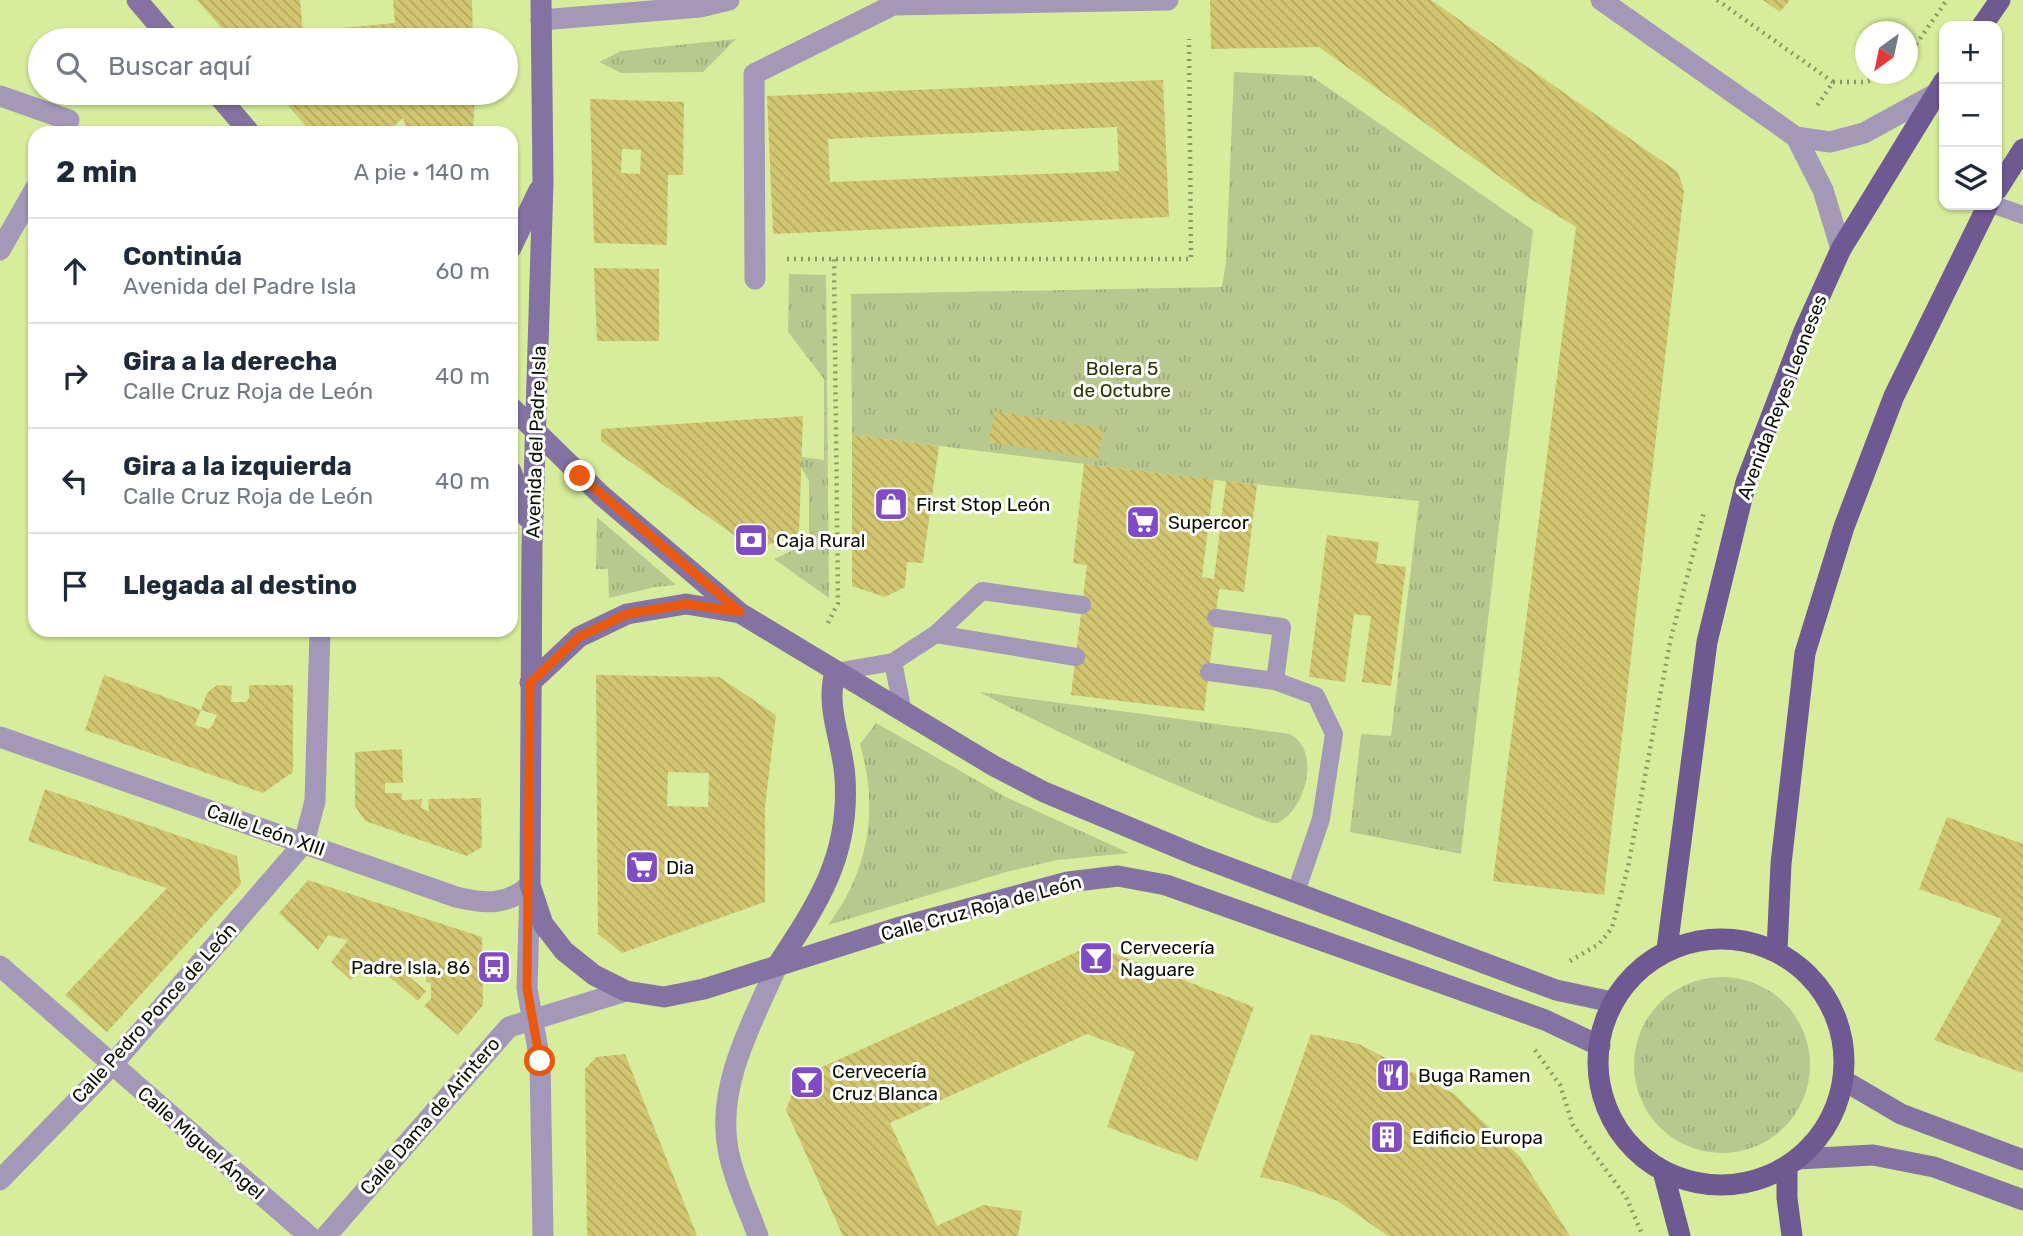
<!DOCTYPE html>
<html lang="es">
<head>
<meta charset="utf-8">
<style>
  body { margin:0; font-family:Rubik,sans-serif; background:#f6f6f7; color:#1f2937 }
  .controls { position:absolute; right:21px; top:21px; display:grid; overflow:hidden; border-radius:14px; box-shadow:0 2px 5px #0004 }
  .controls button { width:63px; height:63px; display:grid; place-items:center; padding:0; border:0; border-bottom:2px solid #e0e1e3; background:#fff; color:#1f2937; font:35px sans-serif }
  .compass { position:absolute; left:1855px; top:21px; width:63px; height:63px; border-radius:50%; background:#fff; box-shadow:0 2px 5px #0004; rotate:213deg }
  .stop { position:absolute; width:21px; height:21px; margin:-16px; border:5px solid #ea580c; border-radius:50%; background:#fff }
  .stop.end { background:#ea580c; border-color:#fff; box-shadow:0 2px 7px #0008 }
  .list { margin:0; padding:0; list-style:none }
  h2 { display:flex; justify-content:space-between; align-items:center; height:91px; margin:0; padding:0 28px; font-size:30px }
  h2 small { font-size:23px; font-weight:400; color:#747a83 }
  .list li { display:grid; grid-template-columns:46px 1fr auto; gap:21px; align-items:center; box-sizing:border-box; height:105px; padding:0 28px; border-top:2px solid #e0e1e3 }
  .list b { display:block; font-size:26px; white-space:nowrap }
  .list p { margin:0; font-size:23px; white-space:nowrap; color:#747a83 }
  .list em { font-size:23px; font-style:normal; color:#747a83 }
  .icon { flex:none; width:38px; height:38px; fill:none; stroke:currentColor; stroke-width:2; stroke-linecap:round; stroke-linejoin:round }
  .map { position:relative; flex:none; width:2023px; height:1236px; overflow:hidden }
  .search { position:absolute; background:#fff; box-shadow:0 2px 5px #0004; left:28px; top:28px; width:490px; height:77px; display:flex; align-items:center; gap:18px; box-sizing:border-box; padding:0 24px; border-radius:38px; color:#747a83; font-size:26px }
  .panel { position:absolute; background:#fff; box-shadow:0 2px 5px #0004; left:28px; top:126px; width:490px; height:511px; border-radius:21px }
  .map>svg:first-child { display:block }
</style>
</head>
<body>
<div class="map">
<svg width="2023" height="1236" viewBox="0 0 2023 1236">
  <defs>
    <pattern id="grass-tufts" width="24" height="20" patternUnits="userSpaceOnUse" patternTransform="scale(1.75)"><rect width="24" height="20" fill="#b8c88f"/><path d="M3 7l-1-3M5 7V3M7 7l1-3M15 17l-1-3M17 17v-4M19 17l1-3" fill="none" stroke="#9dab7a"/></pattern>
    <pattern id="building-back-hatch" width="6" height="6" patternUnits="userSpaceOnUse" patternTransform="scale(1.75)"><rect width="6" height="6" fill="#d2c671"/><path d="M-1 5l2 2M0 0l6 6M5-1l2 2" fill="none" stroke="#b3a960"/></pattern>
  </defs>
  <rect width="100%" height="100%" fill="#d8ed9c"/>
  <path fill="url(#grass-tufts)" d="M 736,39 L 703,72 L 621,73 L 599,62 L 621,51 Z
    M 1234,72 L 1311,76 L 1533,230 L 1461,854 L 1350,832 L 1361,734 L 1391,736 L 1419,501 L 1214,480 L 852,435 L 851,294 L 1222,287 L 1226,262 Z
    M 789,274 L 826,275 L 829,598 L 774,559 L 809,543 L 809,481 L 795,456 L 824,460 L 824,379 L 788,332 Z
    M 597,517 L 676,585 L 655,587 L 609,598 L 608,569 L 596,569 Z
    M 979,692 L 1290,734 C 1322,751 1305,810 1278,823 L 1271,823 C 1170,785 1074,741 979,692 Z
    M 876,723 L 1006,797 L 1129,853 L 1057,860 L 1006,872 L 828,925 C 869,871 879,809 860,744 Z
    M1634 1065a88 88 0 1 1 176 0a88 88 0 1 1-176 0Z"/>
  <path fill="url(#building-back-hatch)" fill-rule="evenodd" d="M 197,0 L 300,0 L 303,32 L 395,23 L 393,0 L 472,0 L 473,40 L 232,40 Z
    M 1210,0 L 1431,0 L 1678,172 L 1684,191 L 1604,895 L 1493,881 L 1576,227 L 1529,198 L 1319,47 L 1211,49 Z
    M 1763,0 L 1790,0 L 1780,12 Z
    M 1163,80 L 1169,217 L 773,234 L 767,96 ZM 1117,127 L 1119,171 L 830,182 L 828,139 Z
    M 277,93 L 394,93 L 396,99 L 419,98 L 419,93 L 475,93 L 473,133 L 409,133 L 403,118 L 386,133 L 312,133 Z
    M 590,99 L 684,102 L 683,175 L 668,175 L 667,245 L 594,243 ZM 622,149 L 641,150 L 640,174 L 621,173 Z
    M 594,268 L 659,269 L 659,341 L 597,341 Z
    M 994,411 L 1103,428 L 1098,459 L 989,442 Z
    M 803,416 L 799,533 L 755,550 L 601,441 L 601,429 Z
    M 852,435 L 939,446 L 923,563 L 907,562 L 905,587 L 885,597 L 852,586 Z
    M 1084,464 L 1214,480 L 1202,577 L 1214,579 L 1226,481 L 1257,485 L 1244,592 L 1219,589 L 1204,711 L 1071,695 L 1087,565 L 1073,563 Z
    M 1327,535 L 1379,542 L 1376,563 L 1406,567 L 1391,686 L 1362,682 L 1371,616 L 1354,614 L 1345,682 L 1309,677 Z
    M 104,675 L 201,710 L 207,693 L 217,685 L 232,686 L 231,702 L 246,702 L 249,698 L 249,685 L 293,685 L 293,772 L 263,793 L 85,730 ZM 201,710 L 217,715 L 212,726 L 208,729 L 195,725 Z
    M 596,675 L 719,677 L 776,715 L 765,807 L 765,902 L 622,953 L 598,934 ZM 668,772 L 709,773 L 708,807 L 667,806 Z
    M 402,749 L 403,783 L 385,783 L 385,793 L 402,793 L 402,800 L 422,799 L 421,808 L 429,811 L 428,799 L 481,798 L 482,847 L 467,856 L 365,821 L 355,806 L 355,752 Z
    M 45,789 L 237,856 L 241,884 L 107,1032 L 65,995 L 167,888 L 28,841 Z
    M 1947,817 L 2023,844 L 2023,1073 L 1934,1040 L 2002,919 L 1919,889 Z
    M 308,880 L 482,937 L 483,1005 L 458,1035 L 424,1006 L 431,999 L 431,983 L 426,982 L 426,967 L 418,960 L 406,974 L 426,991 L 418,1001 L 368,959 L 351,980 L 331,962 L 348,940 L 328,935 L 318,950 L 279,913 Z
    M 1092,945 L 1254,1007 L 1197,1161 L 1107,1127 L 1135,1052 L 1087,1034 L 890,1123 L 937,1226 L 983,1205 L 1022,1211 L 1018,1236 L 843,1236 L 786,1110 L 798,1078 Z
    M 1311,1034 L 1359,1044 L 1454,1094 L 1521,1158 L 1570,1236 L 1388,1236 L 1338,1201 L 1287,1183 L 1260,1177 Z
    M 625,1054 L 696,1233 L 697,1236 L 587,1236 L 585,1069 L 596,1057 Z"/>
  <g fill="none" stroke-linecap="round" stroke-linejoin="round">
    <path stroke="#8a9961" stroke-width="4.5" stroke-dasharray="2 5" stroke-linecap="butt" d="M 1717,0 L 1833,82 L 1815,109
      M 1908,56 L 1947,0
      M 1833,82 L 1866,82 L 1888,74
      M 787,259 L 1191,259 L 1189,39
      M 828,623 L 838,603 L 834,259
      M 1570,961 L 1599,944 L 1612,928 L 1628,867 L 1670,642 L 1704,512
      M 1535,1050 L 1560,1085 L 1573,1125 L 1626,1197 L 1643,1236"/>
    <path stroke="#a398b8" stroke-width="18" d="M 1994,205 L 2023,215
      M 1216,618 L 1282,627 L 1275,681
      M 936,634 L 982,591 L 1082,605
      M 893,662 L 903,712
      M 835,672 L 893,662 L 936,634 L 1076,657
      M 1209,672 L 1275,681 L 1316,696 L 1334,734 L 1321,819 L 1296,892"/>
    <path stroke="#a398b8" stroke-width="21" d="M 1601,0 L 1796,137 L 1830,142 L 1864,133 L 1937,93
      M 541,20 L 700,7 L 729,0
      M 0,96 L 69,120 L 63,133
      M 1796,137 L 1823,190 L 1841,249
      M 0,250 L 35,189
      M 755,279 L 754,74 L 893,5 L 1168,0
      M 0,737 L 456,897 C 485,904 507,906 530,885
      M 530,887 L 527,988 L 540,1061 L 543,1236
      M 0,966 L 309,1236
      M 0,1180 L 112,1065 L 304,843 L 315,801 L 320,630
      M 326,1236 L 509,1027 L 626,991
      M 758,1236 C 748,1208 733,1178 728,1149 C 716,1085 753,1021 778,964"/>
    <path stroke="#8473a2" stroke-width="21" d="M 137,0 L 171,40
      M 541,0 L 543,182 L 532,546 L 530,885 L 543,924 L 564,951 L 594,975 L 626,991 L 664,997 L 704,989 L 897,928 L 1068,882 L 1118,876 L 1166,885 L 1545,1020 L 1600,1046
      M 216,93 L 250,133
      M 511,248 L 539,190
      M 511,407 L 600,494 L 740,613 L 994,766 L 1044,792 L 1198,856 L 1556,990 L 1612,1002
      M 511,471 L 527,517
      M 530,683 L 579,637 L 627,614 L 686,604 L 740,613
      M 778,964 C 819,902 850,855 845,778 C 843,742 825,709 835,672
      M 1843,1080 L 1901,1114 L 2023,1160
      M 1798,1159 L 1873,1155 L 1934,1167 L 2023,1200"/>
    <path stroke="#6f5992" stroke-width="21" d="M 1982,26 L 2000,0
      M 1997,190 L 2023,149
      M1598 1062a123 123 0 1 1 246 0a123 123 0 1 1-246 0Z
      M 1667,949 L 1707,642 L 1746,482 L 1804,331 L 1841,249 L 1944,81
      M 1777,950 L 1781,864 L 1805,653 L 1844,527 L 1894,396 L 1988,205
      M 1787,1169 L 1787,1198 L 1792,1236
      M 1663,1171 L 1680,1236"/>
  </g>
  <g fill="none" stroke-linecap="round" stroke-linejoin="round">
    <path stroke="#ea580c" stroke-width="9" d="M 540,1061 L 527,988 L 530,683 L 579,637 L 627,614 L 686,604 L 740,612 L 580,476"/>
  </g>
  <defs>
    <g id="shop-square" transform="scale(1.75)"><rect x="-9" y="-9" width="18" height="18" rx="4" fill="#804bc3" stroke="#fff"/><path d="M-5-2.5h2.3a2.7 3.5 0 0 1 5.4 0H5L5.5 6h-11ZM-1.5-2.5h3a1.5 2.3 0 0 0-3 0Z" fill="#fff"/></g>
    <g id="supermarket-square" transform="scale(1.75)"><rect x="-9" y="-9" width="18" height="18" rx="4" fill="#804bc3" stroke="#fff"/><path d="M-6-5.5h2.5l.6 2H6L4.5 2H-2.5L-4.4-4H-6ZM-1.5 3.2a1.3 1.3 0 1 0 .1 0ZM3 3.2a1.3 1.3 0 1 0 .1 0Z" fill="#fff"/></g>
    <g id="bank-square" transform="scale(1.75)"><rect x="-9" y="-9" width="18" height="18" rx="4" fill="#804bc3" stroke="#fff"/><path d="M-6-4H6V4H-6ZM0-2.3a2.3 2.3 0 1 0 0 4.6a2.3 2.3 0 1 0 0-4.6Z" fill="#fff"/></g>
    <g id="bar-square" transform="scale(1.75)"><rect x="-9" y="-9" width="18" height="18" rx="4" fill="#804bc3" stroke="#fff"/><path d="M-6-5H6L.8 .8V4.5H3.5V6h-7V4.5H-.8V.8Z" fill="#fff"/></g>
    <g id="bus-square" transform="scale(1.75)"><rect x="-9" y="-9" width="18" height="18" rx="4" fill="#804bc3" stroke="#fff"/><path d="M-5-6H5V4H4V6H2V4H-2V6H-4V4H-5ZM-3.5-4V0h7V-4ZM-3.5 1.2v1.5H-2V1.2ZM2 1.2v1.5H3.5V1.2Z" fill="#fff"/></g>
    <g id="restaurant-square" transform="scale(1.75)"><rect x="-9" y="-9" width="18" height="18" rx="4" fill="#804bc3" stroke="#fff"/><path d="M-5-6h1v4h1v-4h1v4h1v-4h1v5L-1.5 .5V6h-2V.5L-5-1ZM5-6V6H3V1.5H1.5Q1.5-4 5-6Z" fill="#fff"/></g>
    <g id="building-square" transform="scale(1.75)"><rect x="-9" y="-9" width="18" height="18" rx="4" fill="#804bc3" stroke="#fff"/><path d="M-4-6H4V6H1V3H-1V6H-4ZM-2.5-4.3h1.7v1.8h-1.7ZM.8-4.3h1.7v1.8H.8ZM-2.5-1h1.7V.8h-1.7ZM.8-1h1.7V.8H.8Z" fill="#fff"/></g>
  </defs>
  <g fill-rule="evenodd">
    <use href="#shop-square" x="891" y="504"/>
    <use href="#supermarket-square" x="1143" y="522"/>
    <use href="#bank-square" x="751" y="540"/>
    <use href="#supermarket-square" x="642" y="867"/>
    <use href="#bar-square" x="1096" y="958"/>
    <use href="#bus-square" x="494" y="967"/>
    <use href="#restaurant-square" x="1393" y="1075"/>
    <use href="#bar-square" x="807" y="1082"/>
    <use href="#building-square" x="1387" y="1137"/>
  </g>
  <g text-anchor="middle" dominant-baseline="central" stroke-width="6" stroke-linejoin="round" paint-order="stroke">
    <g font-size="19" fill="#2b3500" stroke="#fff">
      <text x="1122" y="368">Bolera 5<tspan x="1122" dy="22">de Octubre</tspan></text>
    </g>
    <g font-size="19" fill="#0b1000" stroke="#fff">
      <text transform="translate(1782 397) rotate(-69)">Avenida Reyes Leoneses</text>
      <text transform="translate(536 442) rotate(-88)">Avenida del Padre Isla</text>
      <text transform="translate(266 830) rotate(19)">Calle León XIII</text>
      <text transform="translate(981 908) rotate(-15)">Calle Cruz Roja de León</text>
      <text transform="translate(154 1013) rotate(-48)">Calle Pedro Ponce de León</text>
      <text transform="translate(430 1116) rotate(-49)">Calle Dama de Arintero</text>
      <text transform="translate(201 1143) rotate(41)">Calle Miguel Ángel</text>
    </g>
    <g font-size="19" fill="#0b1000" stroke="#fff" text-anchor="start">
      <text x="916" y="504">First Stop León</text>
      <text x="1168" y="522">Supercor</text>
      <text x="776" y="540">Caja Rural</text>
      <text x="666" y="867">Dia</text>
      <text x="1120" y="947">Cervecería<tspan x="1120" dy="22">Naguare</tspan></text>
      <text x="470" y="967" text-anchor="end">Padre Isla, 86</text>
      <text x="832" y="1071">Cervecería<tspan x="832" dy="22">Cruz Blanca</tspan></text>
      <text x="1418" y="1075">Buga Ramen</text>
      <text x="1412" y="1137">Edificio Europa</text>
    </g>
  </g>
</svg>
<div class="controls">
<button>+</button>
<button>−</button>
<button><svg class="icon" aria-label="layers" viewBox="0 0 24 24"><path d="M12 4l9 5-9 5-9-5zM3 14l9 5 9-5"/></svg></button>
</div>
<svg class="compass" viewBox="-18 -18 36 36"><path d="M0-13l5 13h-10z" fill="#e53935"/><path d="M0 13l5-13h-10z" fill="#747a83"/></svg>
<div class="stop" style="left:540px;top:1061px"></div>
<div class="stop end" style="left:580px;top:476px"></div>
<div class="search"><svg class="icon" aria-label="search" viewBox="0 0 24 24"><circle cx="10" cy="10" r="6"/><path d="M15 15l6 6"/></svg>Buscar aquí</div>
<section class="panel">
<h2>2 min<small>A pie · 140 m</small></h2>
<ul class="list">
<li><svg class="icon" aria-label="ahead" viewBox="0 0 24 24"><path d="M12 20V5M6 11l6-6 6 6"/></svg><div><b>Continúa</b><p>Avenida del Padre Isla</p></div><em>60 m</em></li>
<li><svg class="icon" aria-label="right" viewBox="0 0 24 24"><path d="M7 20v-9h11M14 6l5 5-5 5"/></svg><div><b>Gira a la derecha</b><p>Calle Cruz Roja de León</p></div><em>40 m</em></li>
<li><svg class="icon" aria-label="left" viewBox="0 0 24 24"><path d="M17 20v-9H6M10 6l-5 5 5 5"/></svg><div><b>Gira a la izquierda</b><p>Calle Cruz Roja de León</p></div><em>40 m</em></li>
<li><svg class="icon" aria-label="arrive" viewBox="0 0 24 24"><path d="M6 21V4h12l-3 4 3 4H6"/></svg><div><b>Llegada al destino</b></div></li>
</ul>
</section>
</div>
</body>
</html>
